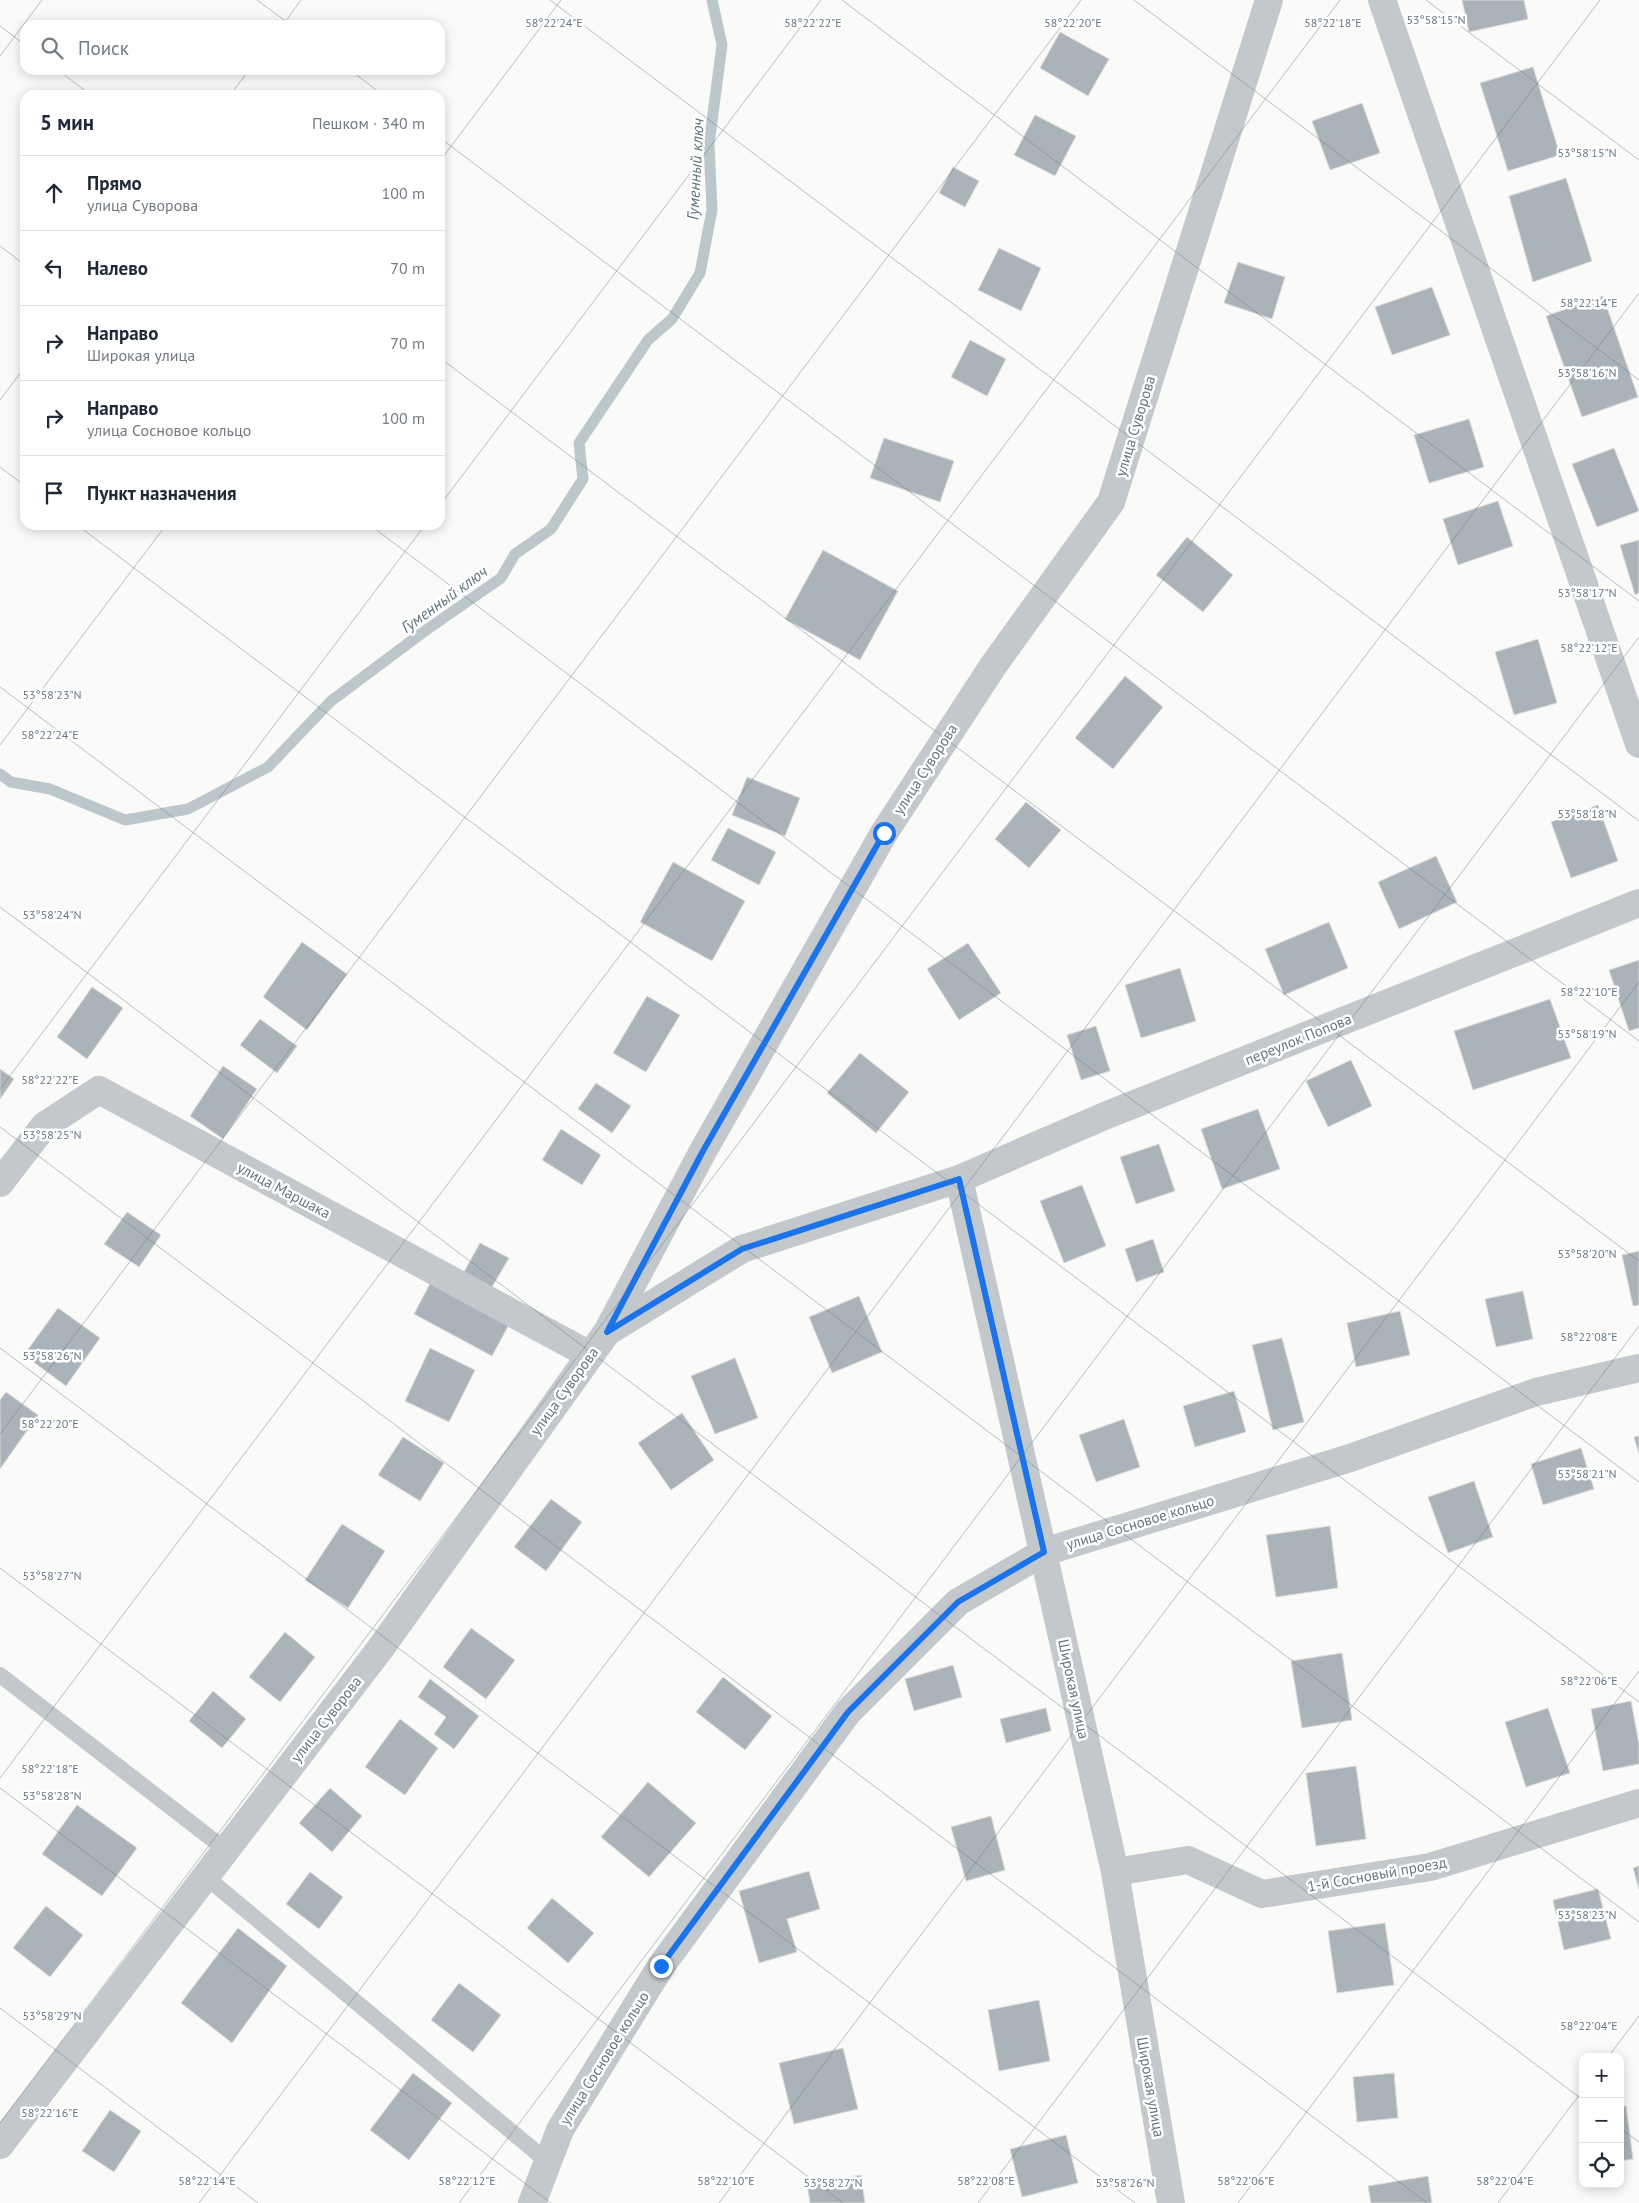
<!DOCTYPE html>
<html lang="ru">
<head>
<meta charset="utf-8">
<style>
  body { margin:0; font-family:"PT Sans",sans-serif; background:#f6f6f7; color:#1f2937 }
  .controls { position:absolute; right:15px; bottom:15px; display:grid; overflow:hidden; border-radius:10px; box-shadow:0 2px 12px #0003 }
  .controls button { width:45px; height:45px; display:grid; place-items:center; padding:0; border:0; border-bottom:1px solid #e0e1e3; background:#fff; color:#1f2937; font:25px sans-serif }
  .stop { position:absolute; width:15px; height:15px; margin:-11px; border:4px solid #1a73e8; border-radius:50%; background:#fff }
  .stop.end { background:#1a73e8; border-color:#fff; box-shadow:0 1px 5px #0008 }
  .list { margin:0; padding:0; list-style:none }
  h2 { display:flex; justify-content:space-between; align-items:center; height:65px; margin:0; padding:0 20px; font-size:21px }
  h2 small { font-size:16px; font-weight:400; color:#747a83 }
  .list li { display:grid; grid-template-columns:32px 1fr auto; gap:15px; align-items:center; box-sizing:border-box; height:75px; padding:0 20px; border-top:1px solid #e0e1e3 }
  .list b { display:block; font-size:19px; white-space:nowrap }
  .list p { margin:0; font-size:16px; white-space:nowrap; color:#747a83 }
  .list em { font-size:16px; font-style:normal; color:#747a83 }
  .icon { flex:none; width:28px; height:28px; fill:none; stroke:currentColor; stroke-width:2; stroke-linecap:round; stroke-linejoin:round }
  .map { position:relative; flex:none; width:1639px; height:2203px; overflow:hidden }
  .search { position:absolute; background:#fff; box-shadow:0 2px 12px #0003; left:20px; top:20px; width:425px; height:55px; display:flex; align-items:center; gap:12px; box-sizing:border-box; padding:0 18px; border-radius:15px; color:#747a83; font-size:19px }
  .panel { position:absolute; background:#fff; box-shadow:0 2px 12px #0003; left:20px; top:90px; width:425px; height:440px; border-radius:15px }
  .map>svg:first-child { display:block }
</style>
</head>
<body>
<div class="map">
<svg width="1639" height="2203" viewBox="0 0 1639 2203">
  <rect width="100%" height="100%" fill="#fafaf8"/>
  <g fill="none" stroke-linecap="round" stroke-linejoin="round">
    <path stroke="#bbc7cb" stroke-width="11" d="M 0,774 L 11,782 L 50,789 L 125,820 L 188,809 L 268,767 L 331,701 L 422,633 L 501,578 L 515,554 L 551,529 L 583,479 L 579,443 L 648,340 L 672,319 L 700,273 L 712,210 L 709,144 L 722,45 L 712,0"/>
  </g>
  <path fill="#aab3b9" stroke="#dcdcda" d="M 1462,0 L 1524,0 L 1528,19 L 1469,32 Z
    M 1060,32 L 1109,59 L 1088,96 L 1040,68 Z
    M 1533,67 L 1560,155 L 1508,171 L 1480,83 Z
    M 1362,103 L 1380,153 L 1330,170 L 1312,121 Z
    M 1035,115 L 1076,136 L 1055,176 L 1014,155 Z
    M 953,167 L 979,181 L 965,207 L 939,193 Z
    M 1566,178 L 1592,261 L 1533,282 L 1509,196 Z
    M 999,248 L 1041,268 L 1021,311 L 978,290 Z
    M 1238,262 L 1285,277 L 1272,319 L 1224,303 Z
    M 1432,287 L 1450,335 L 1392,355 L 1375,307 Z
    M 1603,296 L 1638,397 L 1582,417 L 1546,316 Z
    M 970,340 L 1006,359 L 987,396 L 951,377 Z
    M 1469,419 L 1484,467 L 1429,483 L 1414,435 Z
    M 884,438 L 954,461 L 940,502 L 870,478 Z
    M 1614,448 L 1639,511 L 1597,527 L 1572,464 Z
    M 1498,501 L 1513,546 L 1458,565 L 1443,519 Z
    M 1187,537 L 1233,575 L 1203,612 L 1156,575 Z
    M 1639,540 L 1639,593 L 1635,595 L 1620,545 Z
    M 823,550 L 898,591 L 860,660 L 785,619 Z
    M 1538,639 L 1557,703 L 1514,715 L 1495,652 Z
    M 1125,676 L 1163,707 L 1113,769 L 1075,738 Z
    M 747,777 L 800,798 L 785,836 L 732,815 Z
    M 1026,802 L 1061,830 L 1029,868 L 995,839 Z
    M 1598,805 L 1618,861 L 1571,878 L 1551,822 Z
    M 728,828 L 776,852 L 759,885 L 711,860 Z
    M 1436,856 L 1457,902 L 1399,929 L 1378,882 Z
    M 673,862 L 745,901 L 712,961 L 640,922 Z
    M 1329,922 L 1348,968 L 1284,995 L 1265,949 Z
    M 302,942 L 347,974 L 307,1030 L 263,997 Z
    M 968,943 L 1001,993 L 959,1020 L 927,969 Z
    M 1639,960 L 1639,1028 L 1629,1031 L 1609,970 Z
    M 1180,968 L 1196,1021 L 1141,1038 L 1125,985 Z
    M 92,987 L 123,1008 L 87,1059 L 57,1037 Z
    M 647,996 L 680,1015 L 646,1072 L 613,1053 Z
    M 1550,999 L 1571,1058 L 1473,1090 L 1454,1031 Z
    M 260,1019 L 297,1046 L 277,1073 L 240,1045 Z
    M 1096,1026 L 1110,1071 L 1081,1080 L 1067,1035 Z
    M 860,1053 L 909,1092 L 876,1133 L 827,1093 Z
    M 1351,1060 L 1372,1106 L 1328,1127 L 1306,1081 Z
    M 223,1066 L 257,1089 L 223,1139 L 190,1116 Z
    M 0,1069 L 14,1079 L 0,1099 Z
    M 596,1083 L 631,1106 L 612,1133 L 578,1109 Z
    M 1258,1109 L 1280,1169 L 1222,1189 L 1201,1129 Z
    M 561,1129 L 601,1155 L 582,1185 L 542,1160 Z
    M 1159,1144 L 1175,1191 L 1136,1204 L 1120,1157 Z
    M 1082,1185 L 1106,1246 L 1064,1263 L 1040,1201 Z
    M 127,1212 L 161,1235 L 139,1267 L 104,1244 Z
    M 1153,1239 L 1164,1272 L 1136,1282 L 1125,1249 Z
    M 480,1243 L 509,1258 L 492,1287 L 464,1272 Z
    M 1639,1251 L 1639,1305 L 1633,1306 L 1622,1255 Z
    M 433,1278 L 512,1319 L 492,1356 L 414,1314 Z
    M 1523,1291 L 1533,1339 L 1496,1347 L 1485,1299 Z
    M 859,1296 L 882,1352 L 832,1373 L 809,1317 Z
    M 58,1308 L 100,1338 L 66,1386 L 24,1355 Z
    M 1400,1311 L 1410,1355 L 1356,1367 L 1347,1323 Z
    M 1282,1338 L 1304,1422 L 1273,1430 L 1252,1345 Z
    M 430,1348 L 475,1370 L 449,1422 L 405,1401 Z
    M 735,1358 L 758,1418 L 715,1434 L 691,1376 Z
    M 1234,1391 L 1246,1432 L 1195,1447 L 1183,1406 Z
    M 6,1392 L 38,1415 L 0,1469 L 0,1400 Z
    M 682,1413 L 714,1460 L 671,1490 L 638,1443 Z
    M 1124,1419 L 1140,1467 L 1096,1482 L 1079,1435 Z
    M 1639,1436 L 1639,1454 L 1634,1437 Z
    M 403,1437 L 444,1463 L 420,1501 L 378,1475 Z
    M 1581,1448 L 1594,1489 L 1543,1505 L 1531,1464 Z
    M 1474,1481 L 1493,1537 L 1448,1553 L 1428,1497 Z
    M 551,1499 L 582,1522 L 546,1571 L 514,1547 Z
    M 342,1524 L 385,1551 L 348,1608 L 305,1580 Z
    M 1330,1526 L 1338,1588 L 1276,1597 L 1266,1535 Z
    M 471,1628 L 515,1660 L 486,1699 L 443,1667 Z
    M 285,1632 L 315,1657 L 280,1702 L 249,1677 Z
    M 1342,1653 L 1352,1720 L 1302,1728 L 1291,1661 Z
    M 953,1665 L 962,1697 L 914,1711 L 905,1679 Z
    M 723,1677 L 772,1716 L 745,1750 L 696,1712 Z
    M 430,1679 L 479,1716 L 454,1749 L 434,1734 L 446,1717 L 418,1697 Z
    M 213,1691 L 246,1719 L 222,1748 L 189,1721 Z
    M 1631,1701 L 1639,1744 L 1639,1764 L 1603,1771 L 1591,1709 Z
    M 1046,1708 L 1051,1731 L 1006,1743 L 1000,1719 Z
    M 1548,1708 L 1570,1773 L 1526,1787 L 1505,1722 Z
    M 400,1719 L 438,1748 L 405,1795 L 365,1767 Z
    M 1356,1766 L 1366,1839 L 1316,1846 L 1306,1773 Z
    M 648,1782 L 696,1823 L 649,1877 L 601,1837 Z
    M 330,1788 L 362,1816 L 332,1852 L 299,1823 Z
    M 77,1805 L 137,1848 L 102,1896 L 42,1854 Z
    M 991,1816 L 1005,1870 L 966,1881 L 951,1827 Z
    M 1639,1866 L 1639,1889 L 1633,1868 Z
    M 809,1871 L 820,1909 L 787,1919 L 797,1952 L 759,1963 L 739,1891 Z
    M 310,1872 L 343,1897 L 319,1929 L 286,1904 Z
    M 1598,1889 L 1611,1939 L 1564,1950 L 1553,1900 Z
    M 552,1898 L 594,1933 L 568,1963 L 527,1928 Z
    M 46,1906 L 83,1935 L 50,1977 L 13,1948 Z
    M 1385,1923 L 1394,1985 L 1337,1993 L 1328,1931 Z
    M 238,1928 L 287,1966 L 232,2043 L 181,2003 Z
    M 459,1983 L 501,2015 L 473,2052 L 431,2020 Z
    M 1039,2000 L 1050,2061 L 999,2071 L 988,2010 Z
    M 843,2048 L 858,2109 L 794,2124 L 779,2063 Z
    M 413,2073 L 452,2103 L 409,2160 L 370,2130 Z
    M 1394,2073 L 1398,2118 L 1357,2122 L 1353,2077 Z
    M 1620,2106 L 1626,2106 L 1633,2159 L 1620,2161 Z
    M 110,2110 L 141,2131 L 114,2172 L 82,2151 Z
    M 1066,2135 L 1078,2183 L 1022,2197 L 1010,2149 Z
    M 861,2175 L 865,2203 L 810,2203 L 807,2183 Z
    M 1428,2176 L 1432,2203 L 1371,2203 L 1368,2186 Z"/>
  <g fill="none" stroke-linecap="round" stroke-linejoin="round">
    <path stroke="#c3c8cc" stroke-width="16" d="M 0,1675 L 226,1850
      M 206,1877 L 548,2162"/>
    <path stroke="#c3c8cc" stroke-width="28" d="M 1382,0 L 1639,744
      M 959,1179 L 1115,1872 L 1171,2203
      M 0,1183 L 44,1126 L 99,1090 L 590,1355
      M 607,1332 L 742,1249 L 959,1179 L 1107,1115 L 1639,903
      M 1115,1872 L 1188,1860 L 1262,1894 L 1430,1867 L 1639,1803
      M 0,2145 L 380,1649 L 607,1332 L 703,1151 L 884,833 L 993,666 L 1111,502 L 1269,0
      M 532,2203 L 560,2130 L 661,1966 L 848,1712 L 958,1602 L 1044,1552 L 1350,1458 L 1536,1392 L 1639,1368"/>
  </g>
  <g fill="none" stroke-linecap="round" stroke-linejoin="round">
    <path stroke="#1a73e8" stroke-width="6" d="M 661,1966 L 848,1712 L 958,1602 L 1044,1552 L 959,1179 L 742,1249 L 607,1332 L 703,1151 L 884,833"/>
  </g>
  <path fill="none" stroke="#657683" stroke-width="1" stroke-opacity="0.45" d="M 257,0 L 291,25M 550,0 L 1639,821M 842,0 L 1639,601M 1134,0 L 1639,380M 1426,0 L 1639,160M 283,25 L 301,0M 0,26 L 25,45M 0,56 L 42,0M 58,70 L 91,95M 350,70 L 383,95M 230,95 L 249,70M 440,138 L 1639,1041M 440,161 L 561,0M 0,246 L 25,265M 440,358 L 1639,1261M 0,400 L 25,367M 0,467 L 25,486M 440,505 L 821,0M 77,525 L 1639,1702M 370,525 L 1639,1482M 0,687 L 1639,1922M 0,745 L 166,525M 0,907 L 1583,2100M 0,1089 L 425,525M 0,1127 L 1427,2203M 0,1348 L 1135,2203M 0,1434 L 1081,0M 0,1568 L 843,2203M 0,1778 L 1340,0M 0,1788 L 551,2203M 0,2008 L 258,2203M 1608,2057 L 1639,2016M 0,2123 L 1600,0M 1620,2128 L 1639,2142M 199,2203 L 1639,293M 459,2203 L 1639,637M 719,2203 L 1639,982M 978,2203 L 1639,1326M 1238,2203 L 1639,1671M 1498,2203 L 1583,2090"/>
  <g text-anchor="middle" dominant-baseline="central" stroke-width="5" stroke-linejoin="round" paint-order="stroke">
    <g font-size="15" fill="#657683" stroke="#fff">
      <text transform="translate(1135 426) rotate(-73)">улица Суворова</text>
      <text transform="translate(925 769) rotate(-57)">улица Суворова</text>
      <text transform="translate(1298 1039) rotate(-22)">переулок Попова</text>
      <text transform="translate(284 1190) rotate(28)">улица Маршака</text>
      <text transform="translate(564 1391) rotate(-54)">улица Суворова</text>
      <text transform="translate(1140 1522) rotate(-17)">улица Сосновое кольцо</text>
      <text transform="translate(1074 1689) rotate(78)">Широкая улица</text>
      <text transform="translate(326 1719) rotate(-52)">улица Суворова</text>
      <text transform="translate(1377 1874) rotate(-10)">1-й Сосновый проезд</text>
      <text transform="translate(604 2058) rotate(-58)">улица Сосновое кольцо</text>
      <text transform="translate(1151 2087) rotate(80)">Широкая улица</text>
    </g>
    <g font-size="16" font-style="italic" fill="#60757c" stroke="#fff">
      <text transform="translate(695 169) rotate(-87)">Гуменный ключ</text>
      <text transform="translate(444 599) rotate(-36)">Гуменный ключ</text>
    </g>
  </g>
  <g font-size="12" text-anchor="middle" fill="#657683" stroke="#fff" stroke-width="5" stroke-linejoin="round" paint-order="stroke">
    <text x="1436" y="24">53°58'15"N</text>
    <text x="554" y="27">58°22'24"E</text>
    <text x="813" y="27">58°22'22"E</text>
    <text x="1073" y="27">58°22'20"E</text>
    <text x="1333" y="27">58°22'18"E</text>
    <text x="1587" y="157">53°58'15"N</text>
    <text x="1589" y="307">58°22'14"E</text>
    <text x="1587" y="377">53°58'16"N</text>
    <text x="1587" y="597">53°58'17"N</text>
    <text x="1589" y="652">58°22'12"E</text>
    <text x="52" y="699">53°58'23"N</text>
    <text x="50" y="739">58°22'24"E</text>
    <text x="1587" y="818">53°58'18"N</text>
    <text x="52" y="919">53°58'24"N</text>
    <text x="1589" y="996">58°22'10"E</text>
    <text x="1587" y="1038">53°58'19"N</text>
    <text x="50" y="1084">58°22'22"E</text>
    <text x="52" y="1139">53°58'25"N</text>
    <text x="1587" y="1258">53°58'20"N</text>
    <text x="1589" y="1341">58°22'08"E</text>
    <text x="52" y="1360">53°58'26"N</text>
    <text x="50" y="1428">58°22'20"E</text>
    <text x="1587" y="1478">53°58'21"N</text>
    <text x="52" y="1580">53°58'27"N</text>
    <text x="1589" y="1685">58°22'06"E</text>
    <text x="50" y="1773">58°22'18"E</text>
    <text x="52" y="1800">53°58'28"N</text>
    <text x="1587" y="1919">53°58'23"N</text>
    <text x="52" y="2020">53°58'29"N</text>
    <text x="1589" y="2030">58°22'04"E</text>
    <text x="50" y="2117">58°22'16"E</text>
    <text x="207" y="2185">58°22'14"E</text>
    <text x="467" y="2185">58°22'12"E</text>
    <text x="726" y="2185">58°22'10"E</text>
    <text x="986" y="2185">58°22'08"E</text>
    <text x="1246" y="2185">58°22'06"E</text>
    <text x="1505" y="2185">58°22'04"E</text>
    <text x="833" y="2187">53°58'27"N</text>
    <text x="1125" y="2187">53°58'26"N</text>
  </g>
</svg>
<div class="controls">
<button>+</button>
<button>−</button>
<button><svg class="icon" aria-label="locate" viewBox="0 0 24 24"><circle cx="12" cy="12" r="6"/><path d="M12 2v4M12 18v4M2 12h4M18 12h4"/></svg></button>
</div>
<div class="stop" style="left:884px;top:833px"></div>
<div class="stop end" style="left:661px;top:1966px"></div>
<div class="search"><svg class="icon" aria-label="search" viewBox="0 0 24 24"><circle cx="10" cy="10" r="6"/><path d="M15 15l6 6"/></svg>Поиск</div>
<section class="panel">
<h2>5 мин<small>Пешком · 340 m</small></h2>
<ul class="list">
<li><svg class="icon" aria-label="ahead" viewBox="0 0 24 24"><path d="M12 20V5M6 11l6-6 6 6"/></svg><div><b>Прямо</b><p>улица Суворова</p></div><em>100 m</em></li>
<li><svg class="icon" aria-label="left" viewBox="0 0 24 24"><path d="M17 20v-9H6M10 6l-5 5 5 5"/></svg><div><b>Налево</b></div><em>70 m</em></li>
<li><svg class="icon" aria-label="right" viewBox="0 0 24 24"><path d="M7 20v-9h11M14 6l5 5-5 5"/></svg><div><b>Направо</b><p>Широкая улица</p></div><em>70 m</em></li>
<li><svg class="icon" aria-label="right" viewBox="0 0 24 24"><path d="M7 20v-9h11M14 6l5 5-5 5"/></svg><div><b>Направо</b><p>улица Сосновое кольцо</p></div><em>100 m</em></li>
<li><svg class="icon" aria-label="arrive" viewBox="0 0 24 24"><path d="M6 21V4h12l-3 4 3 4H6"/></svg><div><b>Пункт назначения</b></div></li>
</ul>
</section>
</div>
</body>
</html>
